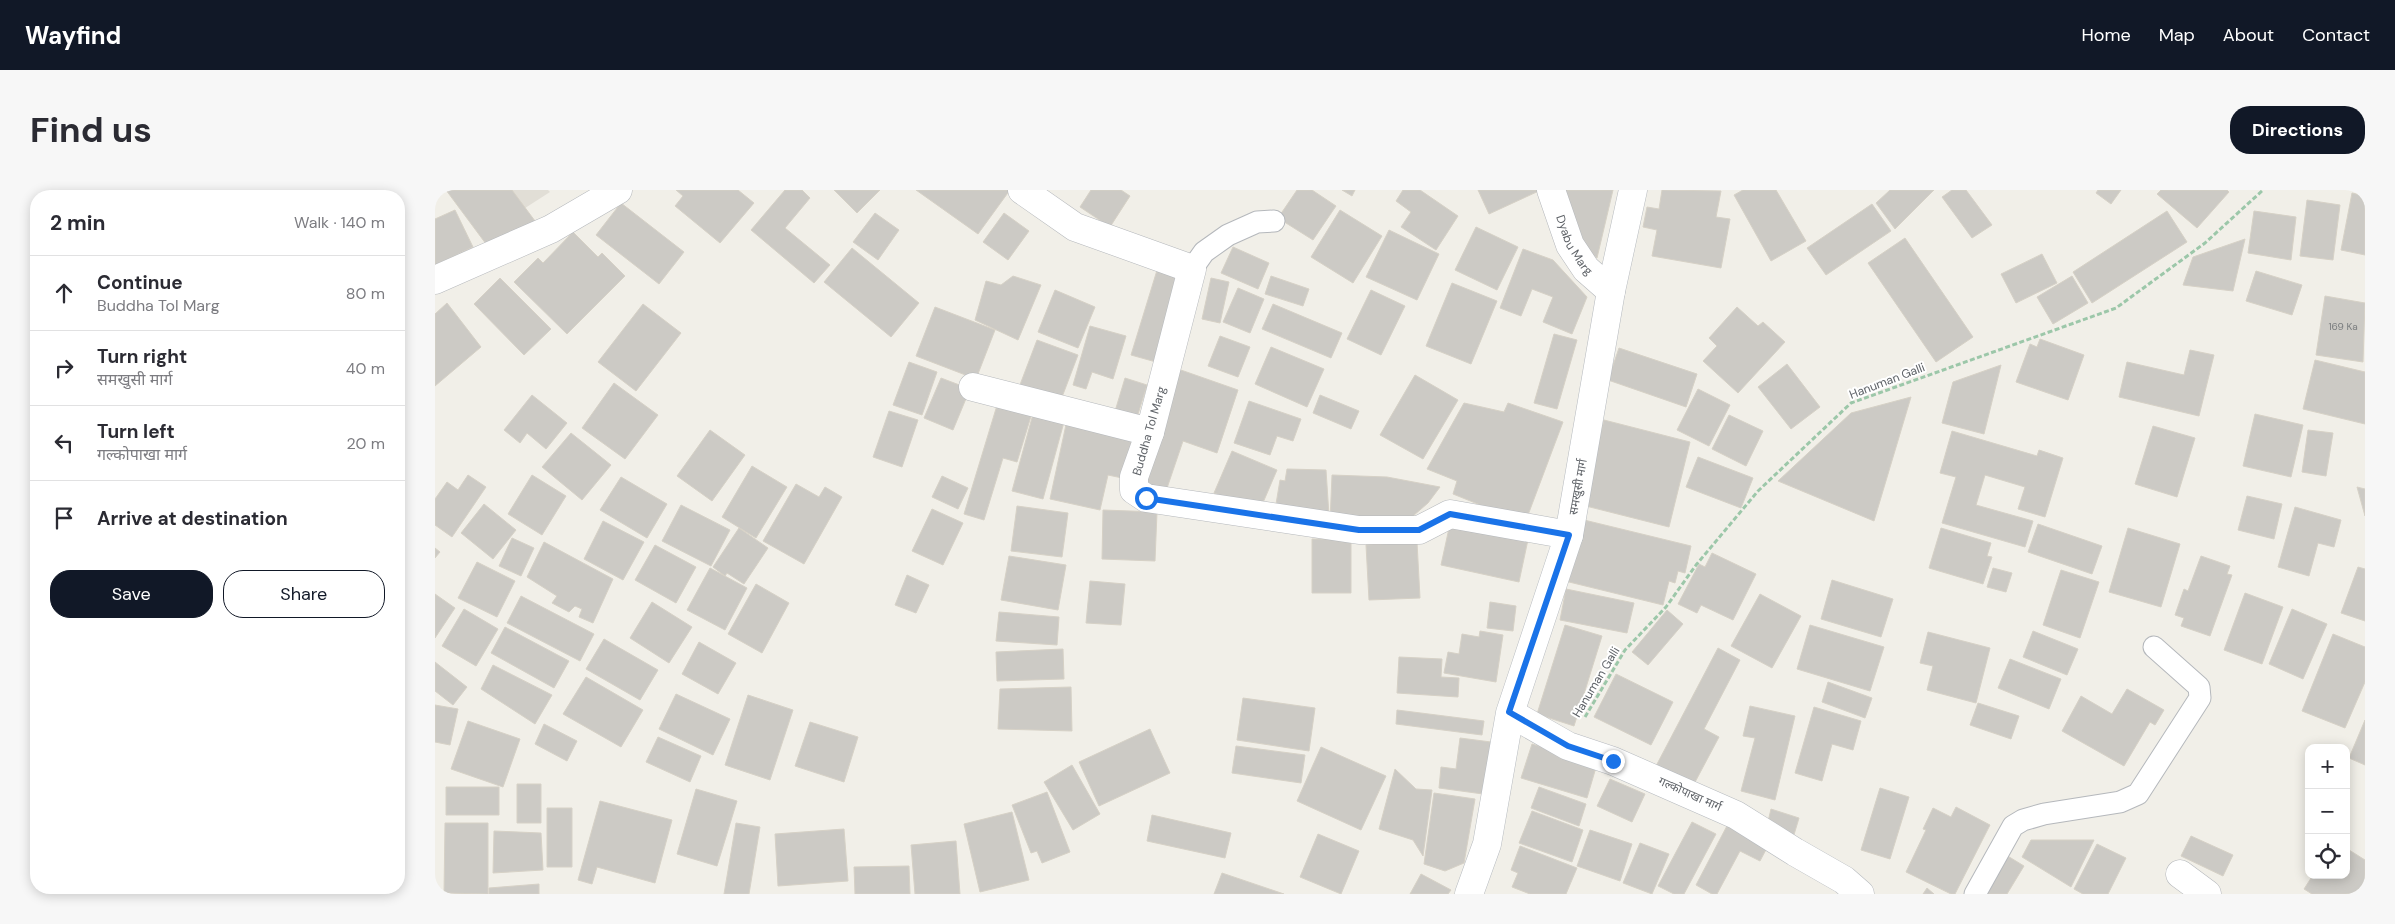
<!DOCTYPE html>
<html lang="en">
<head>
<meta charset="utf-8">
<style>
  body { margin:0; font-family:"DM Sans","Noto Sans Devanagari",sans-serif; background:#f7f7f7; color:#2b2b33 }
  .controls { position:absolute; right:15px; bottom:15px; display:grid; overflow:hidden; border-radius:10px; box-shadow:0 2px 12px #0003 }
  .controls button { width:45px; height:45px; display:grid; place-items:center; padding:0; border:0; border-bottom:1px solid #e1e1e2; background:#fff; color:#2b2b33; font:25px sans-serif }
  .stop { position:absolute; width:15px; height:15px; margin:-11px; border:4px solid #1a73e8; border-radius:50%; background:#fff }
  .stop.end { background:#1a73e8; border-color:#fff; box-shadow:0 1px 5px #0008 }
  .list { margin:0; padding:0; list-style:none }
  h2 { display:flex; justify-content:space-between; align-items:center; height:65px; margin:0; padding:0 20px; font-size:21px }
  h2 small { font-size:16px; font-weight:400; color:#7c7c81 }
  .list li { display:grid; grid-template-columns:32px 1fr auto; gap:15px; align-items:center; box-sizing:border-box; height:75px; padding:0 20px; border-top:1px solid #e1e1e2 }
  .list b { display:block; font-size:19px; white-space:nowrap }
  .list p { margin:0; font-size:16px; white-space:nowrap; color:#7c7c81 }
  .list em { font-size:16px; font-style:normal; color:#7c7c81 }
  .actions { display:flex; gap:10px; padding:15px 20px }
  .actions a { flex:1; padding:11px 0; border:1px solid #111827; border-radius:20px; text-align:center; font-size:18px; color:#111827 }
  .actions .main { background:#111827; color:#fff }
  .icon { flex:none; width:28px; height:28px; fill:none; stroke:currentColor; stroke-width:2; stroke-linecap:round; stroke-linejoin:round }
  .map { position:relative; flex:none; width:1930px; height:704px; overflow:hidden; border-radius:20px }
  header { display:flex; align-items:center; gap:30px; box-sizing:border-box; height:70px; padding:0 25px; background:#111827; color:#fff }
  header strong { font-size:24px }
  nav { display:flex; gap:28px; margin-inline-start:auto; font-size:18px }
  .intro { display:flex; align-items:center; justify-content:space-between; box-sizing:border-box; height:120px; padding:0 30px }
  h1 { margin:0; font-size:35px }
  .button { padding:12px 22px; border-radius:20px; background:#111827; color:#fff; font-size:18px; font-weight:700 }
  main { display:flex; gap:30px; padding:0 30px }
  aside { flex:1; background:#fff; border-radius:20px; box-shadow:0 2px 12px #0003 }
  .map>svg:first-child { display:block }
</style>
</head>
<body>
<header>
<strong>Wayfind</strong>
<nav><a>Home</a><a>Map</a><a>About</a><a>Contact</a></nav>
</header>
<div class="intro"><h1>Find us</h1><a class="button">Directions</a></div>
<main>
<aside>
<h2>2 min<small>Walk · 140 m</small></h2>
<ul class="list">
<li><svg class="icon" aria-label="ahead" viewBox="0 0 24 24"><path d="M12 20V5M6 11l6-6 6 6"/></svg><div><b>Continue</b><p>Buddha Tol Marg</p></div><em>80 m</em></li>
<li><svg class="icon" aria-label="right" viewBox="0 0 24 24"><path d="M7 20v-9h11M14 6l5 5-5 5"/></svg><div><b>Turn right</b><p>समखुसी मार्ग</p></div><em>40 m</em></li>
<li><svg class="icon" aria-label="left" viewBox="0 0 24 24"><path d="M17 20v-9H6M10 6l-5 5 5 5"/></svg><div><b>Turn left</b><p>गल्कोपाखा मार्ग</p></div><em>20 m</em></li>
<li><svg class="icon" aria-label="arrive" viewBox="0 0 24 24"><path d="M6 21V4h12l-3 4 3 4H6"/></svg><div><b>Arrive at destination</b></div></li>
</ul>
<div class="actions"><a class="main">Save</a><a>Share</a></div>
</aside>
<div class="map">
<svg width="1930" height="704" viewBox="0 0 1930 704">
  <rect width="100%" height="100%" fill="#f1efe8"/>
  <path fill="#e1ded6" d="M 16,0 L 113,0 L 115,2 L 48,45 Z"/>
  <path fill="#cccac5" stroke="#d6d1c6" d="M 11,0 L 77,0 L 100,31 L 57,62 Z
    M 241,0 L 303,0 L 319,13 L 285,53 L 240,16 L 248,6 Z
    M 350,0 L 367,0 L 375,8 L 350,38 L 395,75 L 379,93 L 316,40 Z
    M 399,0 L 445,0 L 422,23 Z
    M 481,0 L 575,0 L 543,44 Z
    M 656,0 L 686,0 L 695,6 L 675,37 L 645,17 Z
    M 862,0 L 877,0 L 901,16 L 878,50 L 843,28 Z
    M 907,0 L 920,0 L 917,6 Z
    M 968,0 L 985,0 L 1023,26 L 1001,60 L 966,37 L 976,22 L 961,11 Z
    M 1043,0 L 1106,0 L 1054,24 Z
    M 1127,0 L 1178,0 L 1162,68 L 1145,55 Z
    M 1227,0 L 1286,1 L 1281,27 L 1295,29 L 1286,78 L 1217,66 L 1222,40 L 1208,37 L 1212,17 L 1224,19 Z
    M 1308,0 L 1341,0 L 1371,51 L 1336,71 L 1299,5 Z
    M 1455,0 L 1499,0 L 1460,39 L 1441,13 Z
    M 1517,0 L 1531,0 L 1557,35 L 1537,48 L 1507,7 Z
    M 1663,0 L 1686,0 L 1676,14 L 1661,3 Z
    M 1726,0 L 1792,0 L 1794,2 L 1762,38 L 1722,4 Z
    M 1917,3 L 1930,6 L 1930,65 L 1906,60 Z
    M 1872,10 L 1905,15 L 1898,70 L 1865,66 Z
    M 186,13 L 249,62 L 224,94 L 161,45 Z
    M 1437,14 L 1456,41 L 1391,85 L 1372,58 Z
    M 20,20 L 38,57 L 0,75 L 0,29 Z
    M 905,20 L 947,46 L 918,93 L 876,67 Z
    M 1732,21 L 1752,52 L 1657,113 L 1638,82 Z
    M 1819,21 L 1861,27 L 1856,70 L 1813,63 Z
    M 440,23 L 464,40 L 443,70 L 418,52 Z
    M 569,23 L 594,41 L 573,70 L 548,52 Z
    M 1041,37 L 1083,57 L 1062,100 L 1020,80 Z
    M 954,40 L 1004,64 L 982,110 L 931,87 Z
    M 138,42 L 163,67 L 167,63 L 190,86 L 132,144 L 79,92 L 103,68 L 108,73 Z
    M 1470,48 L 1538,147 L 1501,172 L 1433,73 Z
    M 1810,49 L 1798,101 L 1748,95 L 1758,67 Z
    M 798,57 L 834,73 L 823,99 L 786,83 Z
    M 417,58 L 484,113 L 456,147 L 389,92 Z
    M 1088,59 L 1118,70 L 1152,107 L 1137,144 L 1108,132 L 1118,107 L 1097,99 L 1086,126 L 1065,118 Z
    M 1607,64 L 1622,93 L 1581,113 L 1566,84 Z
    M 723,77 L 748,84 L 721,172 L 696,165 Z
    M 1821,81 L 1867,95 L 1857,125 L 1811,111 Z
    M 578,86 L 606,95 L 583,150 L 540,130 L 551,91 L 566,95 Z
    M 836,86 L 874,99 L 868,116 L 830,104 Z
    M 1637,86 L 1653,113 L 1618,134 L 1602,107 Z
    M 65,88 L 116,139 L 89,165 L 39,114 Z
    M 776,88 L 794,92 L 785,133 L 767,129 Z
    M 1017,93 L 1062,111 L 1036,174 L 991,156 Z
    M 803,98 L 829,109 L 815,143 L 788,132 Z
    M 620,100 L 660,117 L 643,158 L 603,142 Z
    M 936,100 L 970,116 L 946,165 L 912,149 Z
    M 1890,106 L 1930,113 L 1928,172 L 1881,165 Z
    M 12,113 L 46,157 L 0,196 L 0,124 Z
    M 208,114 L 246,143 L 201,201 L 163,172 Z
    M 838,114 L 907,143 L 896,168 L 827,139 Z
    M 500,117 L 560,140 L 541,189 L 481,166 Z
    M 1302,117 L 1323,136 L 1328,132 L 1350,152 L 1303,203 L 1268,171 L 1282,156 L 1274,148 Z
    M 655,136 L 691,146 L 678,189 L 657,182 L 651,199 L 638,195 Z
    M 1119,144 L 1142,150 L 1122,219 L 1099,213 Z
    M 785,146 L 815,157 L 803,187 L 773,176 Z
    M 1605,149 L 1649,165 L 1633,210 L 1581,192 L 1595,154 L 1602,157 Z
    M 602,150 L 643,165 L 624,215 L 583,200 Z
    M 836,157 L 889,179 L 872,217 L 820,194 Z
    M 1184,158 L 1262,184 L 1251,217 L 1173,190 Z
    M 1755,160 L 1779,165 L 1764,226 L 1684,207 L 1692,172 L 1749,185 Z
    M 1880,170 L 1930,182 L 1930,234 L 1868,219 Z
    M 474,172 L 502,182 L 487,225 L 458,215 Z
    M 1352,174 L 1385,217 L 1356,239 L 1323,197 Z
    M 1566,175 L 1549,244 L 1507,233 L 1518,192 Z
    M 743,179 L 803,200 L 782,263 L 748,251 L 730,304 L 704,294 Z
    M 980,185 L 1023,210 L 988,269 L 945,245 Z
    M 506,188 L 535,199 L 518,240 L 489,228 Z
    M 690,188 L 712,195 L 700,234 L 678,228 Z
    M 179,193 L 223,225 L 190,269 L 147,238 Z
    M 1263,199 L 1295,215 L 1274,256 L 1242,240 Z
    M 97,205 L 132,233 L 111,259 L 92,243 L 85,253 L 69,240 Z
    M 885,205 L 924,221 L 916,239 L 878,223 Z
    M 1476,207 L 1439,331 L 1343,291 L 1416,223 Z
    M 814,211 L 866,229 L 858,251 L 842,246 L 835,265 L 799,253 Z
    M 563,212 L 597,223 L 582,272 L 568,268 L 549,330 L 529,324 Z
    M 1029,213 L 1069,222 L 1073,213 L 1128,232 L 1090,333 L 1018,304 L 1022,291 L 992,279 Z
    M 454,221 L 483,230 L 467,277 L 438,267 Z
    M 598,224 L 629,232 L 608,309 L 577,301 Z
    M 1820,224 L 1868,235 L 1856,287 L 1808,276 Z
    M 1294,225 L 1328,241 L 1311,276 L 1277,259 Z
    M 632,230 L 701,246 L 692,289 L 673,285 L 665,320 L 615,309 Z
    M 1169,230 L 1255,252 L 1234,337 L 1147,315 Z
    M 1718,236 L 1760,248 L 1742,307 L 1700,294 Z
    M 275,240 L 310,265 L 277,311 L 242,286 Z
    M 1873,240 L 1898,243 L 1891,286 L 1867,282 Z
    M 1517,241 L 1602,266 L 1604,260 L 1628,268 L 1610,327 L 1583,319 L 1590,297 L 1550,285 L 1541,315 L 1598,331 L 1590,357 L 1507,333 L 1521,287 L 1505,283 Z
    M 136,243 L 176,275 L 147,310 L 107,277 Z
    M 797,261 L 842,280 L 824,322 L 779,303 Z
    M 1263,267 L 1318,288 L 1306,318 L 1251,297 Z
    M 317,276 L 352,297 L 321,348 L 287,327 Z
    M 852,279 L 891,280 L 894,325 L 840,320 L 845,290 L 850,291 Z
    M 33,285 L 51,297 L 17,347 L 0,335 L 0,309 L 12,292 L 23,300 Z
    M 97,285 L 131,306 L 107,345 L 73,324 Z
    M 897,285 L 952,287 L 1005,297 L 993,313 L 978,326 L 895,332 Z
    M 507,286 L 533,298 L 523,319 L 497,307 Z
    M 186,287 L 232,314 L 212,348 L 165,320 Z
    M 361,294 L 384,307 L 390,297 L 407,307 L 369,374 L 328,351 Z
    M 1922,297 L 1930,299 L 1930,326 Z
    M 1812,306 L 1847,314 L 1839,349 L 1803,340 Z
    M 49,314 L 81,340 L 58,369 L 26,343 Z
    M 246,315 L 295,340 L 276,376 L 227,351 Z
    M 582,316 L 633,323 L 627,367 L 576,361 Z
    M 1860,317 L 1906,330 L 1899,357 L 1883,353 L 1874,386 L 1843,377 Z
    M 497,319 L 528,333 L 508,375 L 477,361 Z
    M 668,320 L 722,322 L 720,371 L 667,369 Z
    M 1016,329 L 1094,345 L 1084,392 L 1006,375 Z
    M 1145,329 L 1256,356 L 1250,383 L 1243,381 L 1240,393 L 1234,391 L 1228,415 L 1130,391 Z
    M 168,331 L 209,352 L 188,390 L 149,369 Z
    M 1603,334 L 1667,356 L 1657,384 L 1593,362 Z
    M 304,338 L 333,358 L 309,394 L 292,383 L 290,386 L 278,377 Z
    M 1506,338 L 1556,353 L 1552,366 L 1557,367 L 1548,394 L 1494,378 Z
    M 1693,338 L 1745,354 L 1726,417 L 1674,402 Z
    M 77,348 L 99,358 L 86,386 L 64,376 Z
    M 877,349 L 916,349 L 916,403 L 877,403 Z
    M 109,352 L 178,389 L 158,433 L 144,427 L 147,419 L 140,416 L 134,422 L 117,413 L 122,406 L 92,387 Z
    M 982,352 L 985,408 L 934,410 L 931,355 Z
    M 220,355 L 261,377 L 241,413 L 200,390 Z
    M 0,358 L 5,362 L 0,368 Z
    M 1277,363 L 1321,384 L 1298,430 L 1266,415 L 1262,423 L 1243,414 L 1264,374 L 1270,377 Z
    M 574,366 L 631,375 L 623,420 L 566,410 Z
    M 1766,366 L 1795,376 L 1792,384 L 1797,385 L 1775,446 L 1746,436 L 1749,428 L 1740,425 L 1749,399 L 1753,401 Z
    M 42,372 L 80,391 L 62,427 L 23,408 Z
    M 1923,377 L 1930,379 L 1930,431 L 1906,423 Z
    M 275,378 L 312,398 L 290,440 L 252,420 Z
    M 1558,378 L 1577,383 L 1571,402 L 1552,397 Z
    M 1626,380 L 1664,392 L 1645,448 L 1608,435 Z
    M 472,385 L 494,395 L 481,423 L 460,415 Z
    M 1397,390 L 1458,409 L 1446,447 L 1386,429 Z
    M 655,391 L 690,394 L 686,435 L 651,433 Z
    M 321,394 L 354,413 L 327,463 L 293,444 Z
    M 1131,399 L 1199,413 L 1192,443 L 1125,430 Z
    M 1810,403 L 1848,417 L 1827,474 L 1789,460 Z
    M 0,404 L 20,418 L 0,448 Z
    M 1325,404 L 1366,426 L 1337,478 L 1296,456 Z
    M 86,406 L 159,444 L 145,471 L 72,433 Z
    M 217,412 L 257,437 L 234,473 L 195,448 Z
    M 1055,412 L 1081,416 L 1078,441 L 1052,438 Z
    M 29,419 L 63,439 L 41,476 L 7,456 Z
    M 1857,419 L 1892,434 L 1868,489 L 1834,474 Z
    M 1232,420 L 1248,434 L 1213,475 L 1197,462 Z
    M 564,422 L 624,427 L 622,455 L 561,451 Z
    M 1130,435 L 1167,446 L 1139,536 L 1102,524 Z
    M 1375,435 L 1449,457 L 1435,501 L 1362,479 Z
    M 70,437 L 134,471 L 119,498 L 56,463 Z
    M 1045,441 L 1068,445 L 1061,492 L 1009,483 L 1013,462 L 1024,464 L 1027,444 L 1044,447 Z
    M 1598,441 L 1643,459 L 1632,485 L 1588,467 Z
    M 1493,442 L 1555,458 L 1541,513 L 1492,500 L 1498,476 L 1485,473 Z
    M 1898,444 L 1930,457 L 1930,492 L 1910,538 L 1867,521 Z
    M 169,449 L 223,480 L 205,510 L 151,479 Z
    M 264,452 L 301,473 L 283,504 L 247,484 Z
    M 1283,458 L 1305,470 L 1269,539 L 1284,547 L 1258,596 L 1221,576 Z
    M 628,459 L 629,489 L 562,491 L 561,462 Z
    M 964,467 L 1007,469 L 1006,487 L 1024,488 L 1023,507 L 962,503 Z
    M 1575,469 L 1626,489 L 1614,519 L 1563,498 Z
    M 0,472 L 32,497 L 18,515 L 0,501 Z
    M 58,475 L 117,505 L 100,534 L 46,499 Z
    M 1181,484 L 1238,512 L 1216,555 L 1159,527 Z
    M 151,487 L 208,520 L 186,557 L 128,524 Z
    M 1393,492 L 1437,508 L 1430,528 L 1387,512 Z
    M 636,497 L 637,541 L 563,539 L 565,499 Z
    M 1692,499 L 1729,520 L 1720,535 L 1715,532 L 1689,576 L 1627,541 L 1646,506 L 1677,524 Z
    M 241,504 L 295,529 L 278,565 L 224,539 Z
    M 313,505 L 358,520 L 335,590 L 290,575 Z
    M 808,508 L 880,518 L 874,561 L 802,550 Z
    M 1543,513 L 1584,526 L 1576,549 L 1535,535 Z
    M 0,515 L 23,519 L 15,555 L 0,552 Z
    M 1315,516 L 1360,526 L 1340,610 L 1306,601 L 1320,548 L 1308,546 Z
    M 1379,517 L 1426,531 L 1418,560 L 1397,554 L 1387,591 L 1360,583 Z
    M 962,520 L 1049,531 L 1047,545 L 961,534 Z
    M 1930,530 L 1930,575 L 1914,568 Z
    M 33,531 L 85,549 L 68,597 L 16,579 Z
    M 375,532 L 423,547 L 409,592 L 360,576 Z
    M 109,534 L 142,551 L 132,571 L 100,554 Z
    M 715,539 L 735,583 L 664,616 L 644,572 Z
    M 223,547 L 266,566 L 255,592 L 211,572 Z
    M 1025,548 L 1056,552 L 1048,604 L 1004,598 L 1006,577 L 1021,579 Z
    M 1097,554 L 1162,574 L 1152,608 L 1086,588 Z
    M 801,556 L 870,565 L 866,593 L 797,583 Z
    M 886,557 L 951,586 L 926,640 L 862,611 Z
    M 637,575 L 665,624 L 638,640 L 609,592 Z
    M 960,579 L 981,599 L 997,600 L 988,666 L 978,650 L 944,639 Z
    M 1175,589 L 1210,604 L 1197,632 L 1162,616 Z
    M 82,594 L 106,594 L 106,633 L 82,633 Z
    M 11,597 L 64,597 L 64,625 L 11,625 Z
    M 1104,597 L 1151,614 L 1144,636 L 1096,618 Z
    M 1445,598 L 1474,607 L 1455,669 L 1426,660 Z
    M 261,599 L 302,611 L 282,676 L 242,664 Z
    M 612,602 L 635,662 L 607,673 L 602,661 L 596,663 L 577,615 Z
    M 999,603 L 1040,609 L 1029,673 L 1010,681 L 989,674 Z
    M 165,611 L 237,630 L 220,693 L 162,677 L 157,694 L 143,690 Z
    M 1521,617 L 1555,635 L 1520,704 L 1516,704 L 1471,682 L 1491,640 L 1488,639 L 1498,618 L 1516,627 Z
    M 112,618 L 137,618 L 137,677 L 112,677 Z
    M 1336,619 L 1364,628 L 1358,648 L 1331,640 Z
    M 1097,621 L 1148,640 L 1137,672 L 1084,653 Z
    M 577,622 L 594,690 L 545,702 L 529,634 Z
    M 717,625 L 796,643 L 790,668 L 712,651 Z
    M 1257,632 L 1281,644 L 1249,704 L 1239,704 L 1223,696 Z
    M 1294,632 L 1334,654 L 1325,671 L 1305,661 L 1282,704 L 1277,704 L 1261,695 Z
    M 10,633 L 53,633 L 53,704 L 9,703 Z
    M 301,633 L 325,637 L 314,704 L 289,704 Z
    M 409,639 L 413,691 L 343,696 L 340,644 Z
    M 1155,640 L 1197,654 L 1185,691 L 1142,676 Z
    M 59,641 L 106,643 L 108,680 L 58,683 Z
    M 883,644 L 924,661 L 906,704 L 865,687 Z
    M 1756,646 L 1798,665 L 1788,686 L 1746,666 Z
    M 1596,650 L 1659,650 L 1636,697 L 1587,667 Z
    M 521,651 L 525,704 L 480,704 L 476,655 Z
    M 1205,653 L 1234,664 L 1217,704 L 1188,693 Z
    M 1662,654 L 1691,668 L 1673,704 L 1648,704 L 1639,699 Z
    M 1085,656 L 1142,678 L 1131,704 L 1095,704 L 1077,697 L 1083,683 L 1076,680 Z
    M 1911,658 L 1930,670 L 1930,704 L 1877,704 L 1869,699 L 1878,685 L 1911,685 Z
    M 1571,665 L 1589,676 L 1572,704 L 1548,704 Z
    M 474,676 L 475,704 L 420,704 L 419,677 Z
    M 787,683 L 849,704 L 779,704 Z
    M 986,684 L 1016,700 L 1013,704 L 975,704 Z
    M 104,694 L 104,704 L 54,704 L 54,698 Z
    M 1492,698 L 1499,704 L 1488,704 Z"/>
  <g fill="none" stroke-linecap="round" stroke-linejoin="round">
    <g stroke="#b5b8bc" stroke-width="23">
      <path id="service" d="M 757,79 L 769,62 L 793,45 L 822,32 L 839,31
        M 1540,704 L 1578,636 L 1588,630 L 1609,624 L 1685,612 L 1703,604 L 1765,508 L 1764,497 L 1719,457"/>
    </g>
    <g stroke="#b5b8bc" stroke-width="29">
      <g id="minor">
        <path d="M 587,0 L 640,37 L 757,79 L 715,242 L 699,287 L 699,300 L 711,308 L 924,340 L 984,340 L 1015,324 L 1134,345"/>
        <path id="s1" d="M 1116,0 L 1135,55 L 1151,79 L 1176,101"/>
        <path d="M 0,90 L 116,39 L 183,0"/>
        <path d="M 538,197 L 715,242"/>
        <path d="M 1745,684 L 1772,704"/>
      </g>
    </g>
    <g stroke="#b6babf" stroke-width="29">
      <path id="secondary" d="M 1075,523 L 1133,556 L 1178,571 L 1301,625 L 1360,662 L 1409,690 L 1425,704
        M 1034,704 L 1052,654 L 1075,523 L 1134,345 L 1176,101 L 1198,0"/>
    </g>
    <path stroke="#9cc7a9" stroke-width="3" stroke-dasharray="5 2.5" stroke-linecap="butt" d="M 1150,527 L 1190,460 L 1231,417 L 1261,375 L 1323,301 L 1416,213 L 1681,118 L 1770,53 L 1828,0"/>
    <use href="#service" stroke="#fff" stroke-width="21"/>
    <use href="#minor" stroke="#fff" stroke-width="28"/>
    <use href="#secondary" stroke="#fff" stroke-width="28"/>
  </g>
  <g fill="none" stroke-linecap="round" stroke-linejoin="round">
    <path stroke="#1a73e8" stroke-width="6" d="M 711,308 L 924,340 L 984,340 L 1015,324 L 1134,345 L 1074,522 L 1133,556 L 1178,571"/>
  </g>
  <g text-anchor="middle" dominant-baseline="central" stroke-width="4" stroke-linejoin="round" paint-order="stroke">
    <g font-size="10" fill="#7a7d7f">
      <text x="1908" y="136">169 Ka</text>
    </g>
    <g font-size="12" fill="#5f6368" stroke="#fff">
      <text stroke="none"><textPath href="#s1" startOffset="60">Dyabu Marg</textPath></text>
      <text transform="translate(1452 191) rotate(-21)">Hanuman Galli</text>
      <text transform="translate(714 241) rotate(-74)">Buddha Tol Marg</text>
      <text transform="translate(1143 297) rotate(-80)">समखुसी मार्ग</text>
      <text transform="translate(1161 492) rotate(-59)">Hanuman Galli</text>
      <text transform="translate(1255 604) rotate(24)">गल्कोपाखा मार्ग</text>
    </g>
  </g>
</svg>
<div class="controls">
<button>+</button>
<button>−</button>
<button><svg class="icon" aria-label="locate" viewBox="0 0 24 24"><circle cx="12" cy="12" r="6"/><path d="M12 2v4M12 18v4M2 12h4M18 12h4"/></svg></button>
</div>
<div class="stop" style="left:711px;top:308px"></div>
<div class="stop end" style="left:1178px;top:571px"></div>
</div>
</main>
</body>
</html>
